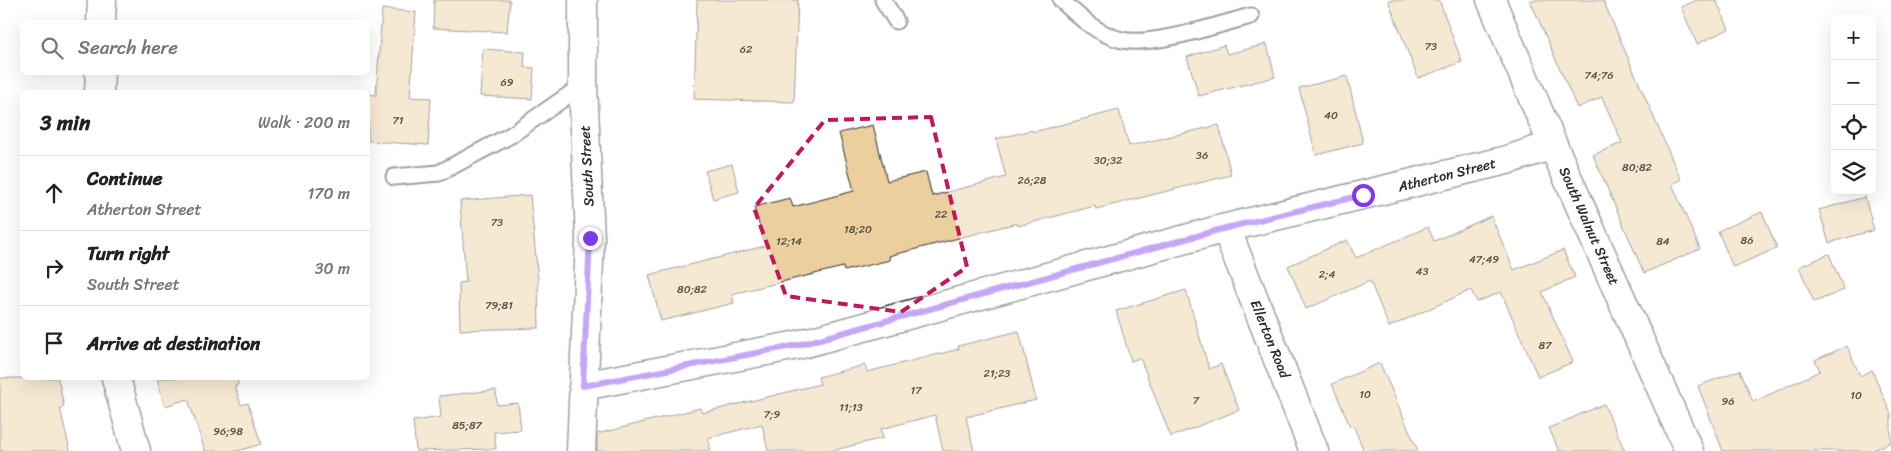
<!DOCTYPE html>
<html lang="en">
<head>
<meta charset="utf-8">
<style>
  body { margin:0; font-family:Sriracha,sans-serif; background:#f6f6f6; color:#222 }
  .controls { position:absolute; right:15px; top:15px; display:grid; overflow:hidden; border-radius:8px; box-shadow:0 5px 20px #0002 }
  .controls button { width:45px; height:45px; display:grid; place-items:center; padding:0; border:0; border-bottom:1px solid #e0e0e0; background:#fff; color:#222; font:25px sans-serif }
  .stop { position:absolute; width:15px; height:15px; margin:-11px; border:4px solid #7c3aed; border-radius:50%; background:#fff }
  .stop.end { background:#7c3aed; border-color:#fff; box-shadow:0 1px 5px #0008 }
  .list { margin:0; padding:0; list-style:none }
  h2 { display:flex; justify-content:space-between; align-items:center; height:65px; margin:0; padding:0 20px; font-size:21px }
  h2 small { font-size:16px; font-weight:400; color:#767676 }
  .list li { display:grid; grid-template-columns:32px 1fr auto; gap:15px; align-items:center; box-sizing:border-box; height:75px; padding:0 20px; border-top:1px solid #e0e0e0 }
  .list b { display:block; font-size:19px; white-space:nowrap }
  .list p { margin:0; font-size:16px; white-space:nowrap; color:#767676 }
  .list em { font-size:16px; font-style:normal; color:#767676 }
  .icon { flex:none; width:28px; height:28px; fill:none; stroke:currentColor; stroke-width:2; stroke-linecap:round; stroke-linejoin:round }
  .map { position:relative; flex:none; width:1891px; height:451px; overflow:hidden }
  .search { position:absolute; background:#fff; box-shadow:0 5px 20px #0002; left:20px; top:20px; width:350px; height:55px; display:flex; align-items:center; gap:12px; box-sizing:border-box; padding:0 18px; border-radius:8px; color:#767676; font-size:19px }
  .panel { position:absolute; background:#fff; box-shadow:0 5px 20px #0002; left:20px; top:90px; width:350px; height:290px; border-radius:8px }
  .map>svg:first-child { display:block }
</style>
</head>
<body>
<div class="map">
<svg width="1891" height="451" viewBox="0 0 1891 451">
  <rect width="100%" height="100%" fill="#fff"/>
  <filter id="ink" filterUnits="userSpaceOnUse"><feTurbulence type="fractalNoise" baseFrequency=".02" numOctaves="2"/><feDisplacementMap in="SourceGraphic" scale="10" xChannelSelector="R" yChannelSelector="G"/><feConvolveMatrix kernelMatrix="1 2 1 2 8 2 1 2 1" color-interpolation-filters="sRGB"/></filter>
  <g filter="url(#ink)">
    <path fill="#ebcf9f" stroke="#2b2b2b" d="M 434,0 L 510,0 L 507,32 L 433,28 Z
      M 697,0 L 798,0 L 794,102 L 694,99 Z
      M 1388,0 L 1439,0 L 1462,62 L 1418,78 Z
      M 1530,0 L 1603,0 L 1681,180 L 1672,184 L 1700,249 L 1644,273 L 1593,155 L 1622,143 L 1602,97 L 1577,108 Z
      M 1697,0 L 1716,0 L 1729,29 L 1697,44 L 1681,7 Z
      M 382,9 L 416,12 L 410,97 L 431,98 L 428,145 L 368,141 L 368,94 L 376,95 Z
      M 1267,44 L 1275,77 L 1199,96 L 1187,57 L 1224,45 L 1227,54 Z
      M 483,49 L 525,52 L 524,67 L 534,68 L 532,99 L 480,96 Z
      M 1347,76 L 1363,143 L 1316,155 L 1299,88 Z
      M 1119,110 L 1129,146 L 1219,125 L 1231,175 L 1096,209 L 1095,206 L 1018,226 L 1017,223 L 889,256 L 890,260 L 844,271 L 843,267 L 732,294 L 734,303 L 661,321 L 649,275 L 765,246 L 754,207 L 790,198 L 793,207 L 854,191 L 839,133 L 873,125 L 887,181 L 926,172 L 932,196 L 1006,177 L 996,139 L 1032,130 L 1033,132 Z
      M 732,164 L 739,192 L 713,199 L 705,171 Z
      M 530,195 L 538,280 L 539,328 L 460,330 L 459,283 L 466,282 L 460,201 Z
      M 1865,197 L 1874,230 L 1829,243 L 1819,210 Z
      M 1762,212 L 1777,248 L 1733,267 L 1718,231 Z
      M 1491,216 L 1514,270 L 1563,250 L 1575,277 L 1542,292 L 1573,362 L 1538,377 L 1501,292 L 1477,302 L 1471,290 L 1389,327 L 1370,281 L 1306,309 L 1288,266 L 1347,240 L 1356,258 L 1428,227 L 1434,241 Z
      M 1829,254 L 1844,290 L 1814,302 L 1799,267 Z
      M 1186,290 L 1209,369 L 1221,364 L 1239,410 L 1171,437 L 1140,358 L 1131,361 L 1116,311 Z
      M 1019,331 L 1036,400 L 966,417 L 974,451 L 943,451 L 935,415 L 881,429 L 883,438 L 831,451 L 768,451 L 762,424 L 708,438 L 711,451 L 597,451 L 597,434 L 700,408 L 702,413 L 820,384 L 818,377 L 865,365 L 867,372 L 959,349 L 958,346 Z
      M 1847,346 L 1860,376 L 1872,370 L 1891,414 L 1891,442 L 1871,451 L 1723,451 L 1698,386 L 1740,370 L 1753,402 L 1820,371 L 1815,360 Z
      M 1380,363 L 1418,451 L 1364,451 L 1353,425 L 1350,426 L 1332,384 Z
      M 0,378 L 58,378 L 64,407 L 60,408 L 70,451 L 0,451 Z
      M 157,378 L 237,378 L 238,385 L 235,386 L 241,405 L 248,403 L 261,444 L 238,451 L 205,451 L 188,399 L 165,406 Z
      M 496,390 L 497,405 L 518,403 L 521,430 L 494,432 L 496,449 L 416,451 L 413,421 L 441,417 L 439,396 Z
      M 1604,404 L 1625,451 L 1559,451 L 1549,428 Z"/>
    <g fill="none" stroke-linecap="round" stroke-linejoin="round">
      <g stroke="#2b2b2b" stroke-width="19">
        <path id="service" d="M 883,0 L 896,21
          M 1061,0 C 1079,17 1097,34 1122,40 C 1153,47 1219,24 1251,16
          M 394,177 L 439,173 L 511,135 L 583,85"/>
      </g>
      <g stroke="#2b2b2b" stroke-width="31">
        <path id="minor" d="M 1491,0 L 1553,145 L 1689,451
          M 101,22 L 102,0
          M 99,92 L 100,72
          M 1226,228 L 1314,451
          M 116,378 L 136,451
          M 583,386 L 798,345 L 1226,228 L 1507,160 L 1553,145
          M 581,451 L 590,238 L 583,85 L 583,0"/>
      </g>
      <use href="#service" stroke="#fff" stroke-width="15"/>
      <use href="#minor" stroke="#fff" stroke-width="28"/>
    </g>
  </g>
  <g fill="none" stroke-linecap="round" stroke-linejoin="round" filter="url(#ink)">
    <path stroke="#7c3aed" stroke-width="6" d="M 590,238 L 583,386 L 798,345 L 1226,228 L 1363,195"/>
  </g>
  <path d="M0 0H1891V451H0ZM 931,117 L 967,267 L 901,312 L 786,296 L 754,208 L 825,120 Z" fill="#fff" fill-opacity=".55" fill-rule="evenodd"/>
  <path fill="none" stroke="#c2185b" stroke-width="4" stroke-dasharray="10 6" stroke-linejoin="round" d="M 931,117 L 967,267 L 901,312 L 786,296 L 754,208 L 825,120 Z"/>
  <g text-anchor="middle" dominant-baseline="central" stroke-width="4.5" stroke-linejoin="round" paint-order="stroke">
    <g font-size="11" fill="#5b5448">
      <text x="1431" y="46">73</text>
      <text x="746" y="49">62</text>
      <text x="1599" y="75">74;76</text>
      <text x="507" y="82">69</text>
      <text x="1331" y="115">40</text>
      <text x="398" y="120">71</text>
      <text x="1202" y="155">36</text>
      <text x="1108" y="160">30;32</text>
      <text x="1637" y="167">80;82</text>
      <text x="1032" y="180">26;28</text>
      <text x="941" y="214">22</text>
      <text x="497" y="222">73</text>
      <text x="858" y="229">18;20</text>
      <text x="1747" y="240">86</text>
      <text x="789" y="241">12;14</text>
      <text x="1663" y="241">84</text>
      <text x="1484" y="259">47;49</text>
      <text x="1422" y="271">43</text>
      <text x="1327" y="274">2;4</text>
      <text x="692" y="289">80;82</text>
      <text x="499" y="305">79;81</text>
      <text x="1545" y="345">87</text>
      <text x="997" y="373">21;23</text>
      <text x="916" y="390">17</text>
      <text x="1365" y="394">10</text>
      <text x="1856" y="395">10</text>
      <text x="1196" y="400">7</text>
      <text x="1728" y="401">96</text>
      <text x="851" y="407">11;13</text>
      <text x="772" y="414">7;9</text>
      <text x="467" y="425">85;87</text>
      <text x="228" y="431">96;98</text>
    </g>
    <g font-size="14" fill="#2b2b2b" stroke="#fff">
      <text transform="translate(587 166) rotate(-93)">South Street</text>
      <text transform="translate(1447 175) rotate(-14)">Atherton Street</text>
      <text transform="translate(1589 226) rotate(66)">South Walnut Street</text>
      <text transform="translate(1270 339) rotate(68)">Ellerton Road</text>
    </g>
  </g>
</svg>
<div class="controls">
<button>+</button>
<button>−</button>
<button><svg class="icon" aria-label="locate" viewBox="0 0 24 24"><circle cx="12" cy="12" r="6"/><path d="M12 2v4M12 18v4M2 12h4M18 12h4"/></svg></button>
<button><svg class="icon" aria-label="layers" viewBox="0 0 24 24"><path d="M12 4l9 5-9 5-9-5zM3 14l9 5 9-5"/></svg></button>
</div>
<div class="stop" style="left:1363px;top:195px"></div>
<div class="stop end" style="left:590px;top:238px"></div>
<div class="search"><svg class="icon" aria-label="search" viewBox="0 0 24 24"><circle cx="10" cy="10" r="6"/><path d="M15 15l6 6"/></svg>Search here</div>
<section class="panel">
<h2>3 min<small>Walk · 200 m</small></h2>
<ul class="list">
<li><svg class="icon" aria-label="ahead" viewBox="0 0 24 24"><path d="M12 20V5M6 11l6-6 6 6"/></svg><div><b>Continue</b><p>Atherton Street</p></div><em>170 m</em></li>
<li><svg class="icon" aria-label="right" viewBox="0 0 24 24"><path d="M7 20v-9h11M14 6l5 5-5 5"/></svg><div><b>Turn right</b><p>South Street</p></div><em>30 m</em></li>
<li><svg class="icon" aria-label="arrive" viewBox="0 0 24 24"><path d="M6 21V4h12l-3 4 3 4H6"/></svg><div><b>Arrive at destination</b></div></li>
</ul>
</section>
</div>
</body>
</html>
